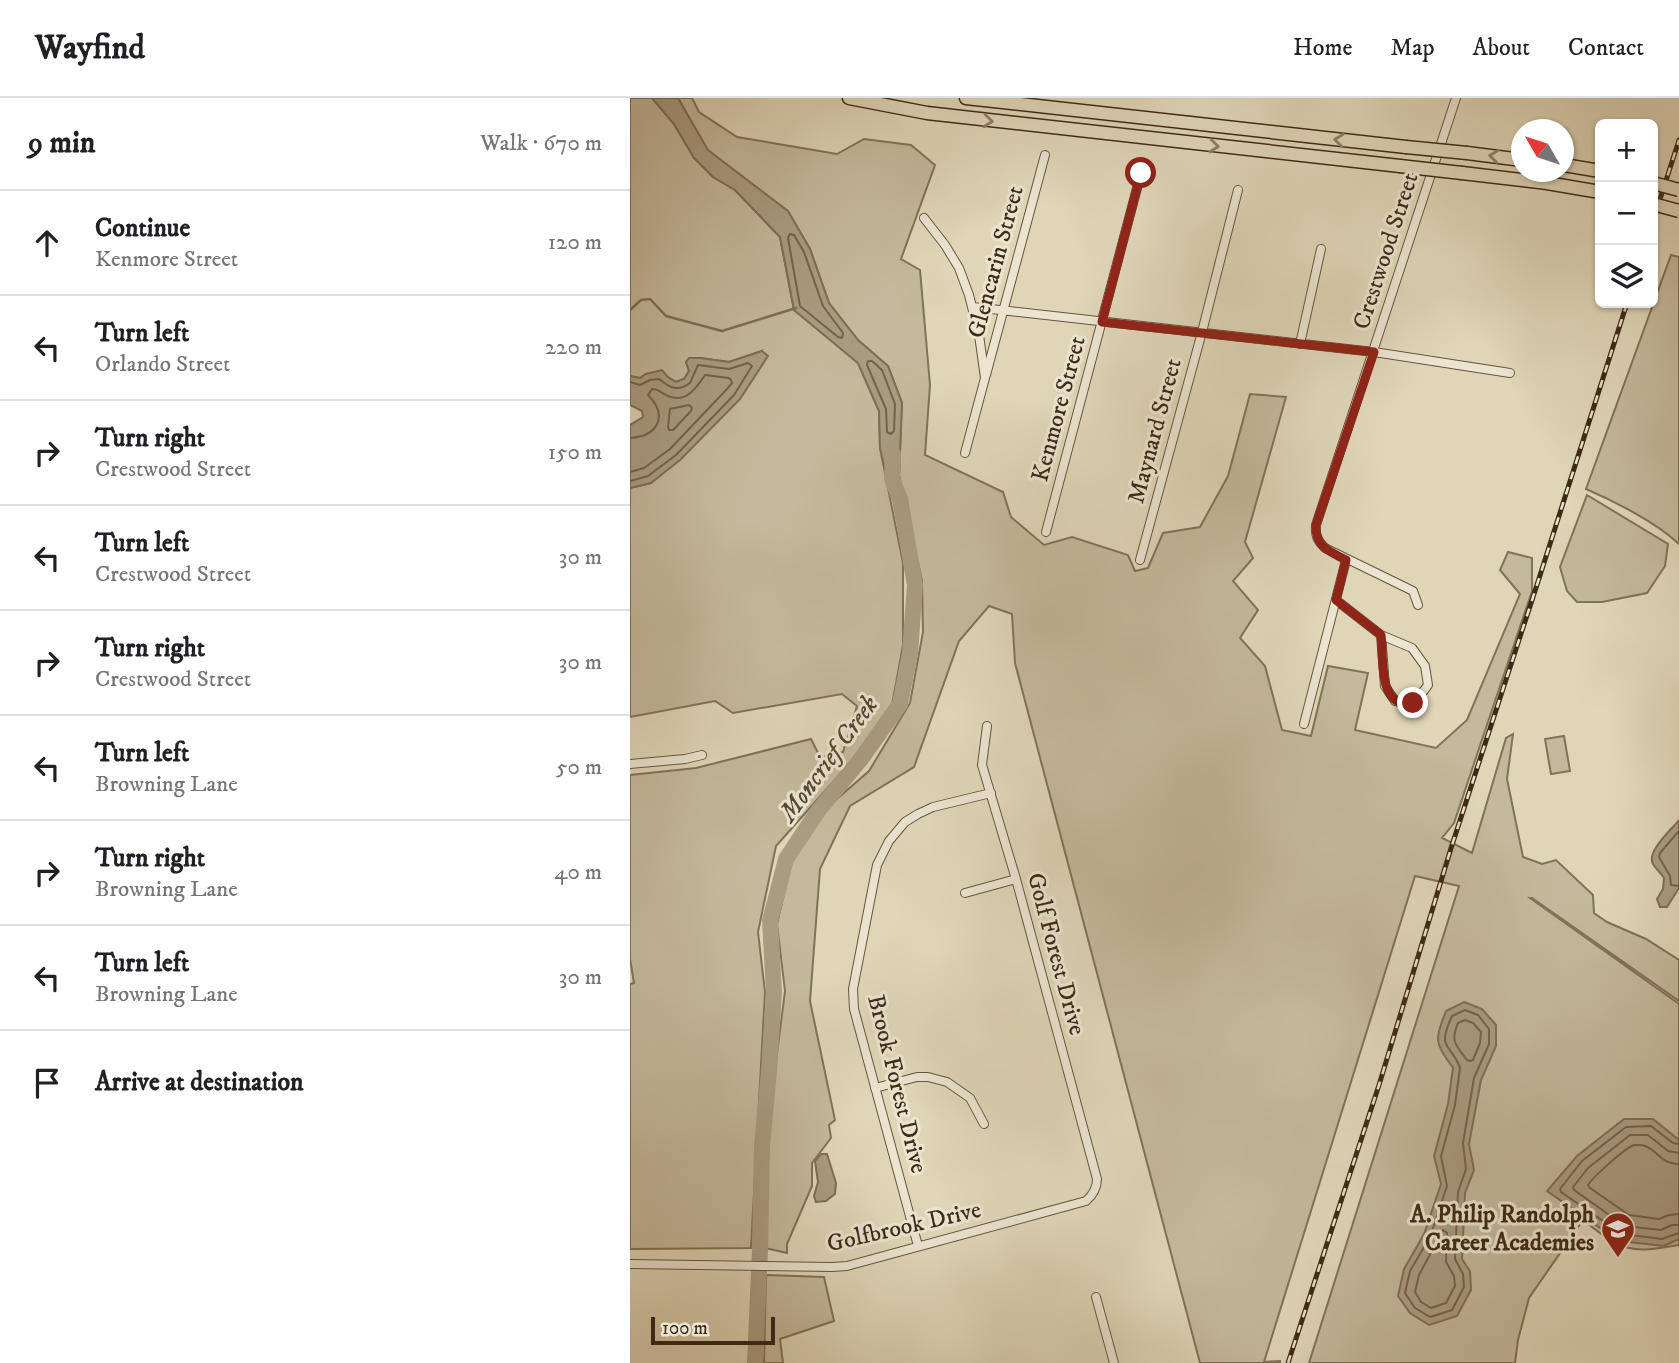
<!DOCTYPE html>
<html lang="en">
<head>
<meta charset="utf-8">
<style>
  body { margin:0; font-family:"IM FELL DW Pica",serif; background:#f6f6f6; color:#202124 }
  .controls { position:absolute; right:21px; top:21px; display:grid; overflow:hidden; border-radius:10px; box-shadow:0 2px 5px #0004 }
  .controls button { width:63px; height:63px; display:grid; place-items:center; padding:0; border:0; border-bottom:2px solid #e0e0e0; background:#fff; color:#202124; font:35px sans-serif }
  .compass { position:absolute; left:881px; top:21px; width:63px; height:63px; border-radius:50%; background:#fff; box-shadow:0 2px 5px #0004; rotate:309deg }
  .scale { position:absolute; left:21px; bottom:18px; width:124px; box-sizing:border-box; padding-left:7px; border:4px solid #3f2a15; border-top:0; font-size:19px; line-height:24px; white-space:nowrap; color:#3f2a15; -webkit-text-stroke:5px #eae4d1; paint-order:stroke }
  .stop { position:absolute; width:21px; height:21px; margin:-16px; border:5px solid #8f2418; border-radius:50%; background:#fff }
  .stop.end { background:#8f2418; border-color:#fff; box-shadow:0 2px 7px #0008 }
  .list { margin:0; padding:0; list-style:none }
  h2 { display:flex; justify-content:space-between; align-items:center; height:91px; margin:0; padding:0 28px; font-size:30px }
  h2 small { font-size:23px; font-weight:400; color:#757577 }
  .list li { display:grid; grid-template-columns:46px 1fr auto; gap:21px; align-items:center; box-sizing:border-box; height:105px; padding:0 28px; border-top:2px solid #e0e0e0 }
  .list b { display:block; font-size:26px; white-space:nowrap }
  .list p { margin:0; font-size:23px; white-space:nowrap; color:#757577 }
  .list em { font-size:23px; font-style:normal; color:#757577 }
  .icon { flex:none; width:38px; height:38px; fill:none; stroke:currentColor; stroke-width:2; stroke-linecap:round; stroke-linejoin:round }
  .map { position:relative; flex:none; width:1049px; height:1265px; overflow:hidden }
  header { display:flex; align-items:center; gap:42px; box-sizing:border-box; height:98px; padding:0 35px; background:#fff; border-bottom:2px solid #e0e0e0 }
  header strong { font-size:33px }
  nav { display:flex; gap:38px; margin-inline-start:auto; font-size:24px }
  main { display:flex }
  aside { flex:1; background:#fff }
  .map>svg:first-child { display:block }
</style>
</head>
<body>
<header>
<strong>Wayfind</strong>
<nav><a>Home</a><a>Map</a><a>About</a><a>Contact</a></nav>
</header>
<main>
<aside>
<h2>9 min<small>Walk · 670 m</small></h2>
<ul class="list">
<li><svg class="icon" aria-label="ahead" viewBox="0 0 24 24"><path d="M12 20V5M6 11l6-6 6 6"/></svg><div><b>Continue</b><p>Kenmore Street</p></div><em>120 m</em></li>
<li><svg class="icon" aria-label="left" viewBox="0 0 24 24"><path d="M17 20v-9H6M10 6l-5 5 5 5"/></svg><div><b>Turn left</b><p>Orlando Street</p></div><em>220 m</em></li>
<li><svg class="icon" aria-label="right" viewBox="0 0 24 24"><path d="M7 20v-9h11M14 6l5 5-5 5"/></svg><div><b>Turn right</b><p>Crestwood Street</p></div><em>150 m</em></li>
<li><svg class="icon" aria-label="left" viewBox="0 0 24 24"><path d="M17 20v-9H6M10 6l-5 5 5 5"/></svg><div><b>Turn left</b><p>Crestwood Street</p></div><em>30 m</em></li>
<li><svg class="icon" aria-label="right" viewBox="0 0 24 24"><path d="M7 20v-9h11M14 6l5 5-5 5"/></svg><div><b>Turn right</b><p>Crestwood Street</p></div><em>30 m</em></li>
<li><svg class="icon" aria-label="left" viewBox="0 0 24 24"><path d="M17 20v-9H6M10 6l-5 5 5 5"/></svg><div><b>Turn left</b><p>Browning Lane</p></div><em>50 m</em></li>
<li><svg class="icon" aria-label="right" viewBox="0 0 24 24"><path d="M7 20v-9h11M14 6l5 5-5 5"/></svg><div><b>Turn right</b><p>Browning Lane</p></div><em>40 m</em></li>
<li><svg class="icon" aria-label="left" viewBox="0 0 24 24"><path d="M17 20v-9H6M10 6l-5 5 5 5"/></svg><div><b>Turn left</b><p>Browning Lane</p></div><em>30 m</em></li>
<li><svg class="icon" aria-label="arrive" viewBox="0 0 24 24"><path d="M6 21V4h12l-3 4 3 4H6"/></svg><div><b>Arrive at destination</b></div></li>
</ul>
</aside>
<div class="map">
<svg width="1049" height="1265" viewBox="0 0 1049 1265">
  <rect width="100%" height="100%" fill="#dfd6b8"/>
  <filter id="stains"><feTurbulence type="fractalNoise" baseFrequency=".00286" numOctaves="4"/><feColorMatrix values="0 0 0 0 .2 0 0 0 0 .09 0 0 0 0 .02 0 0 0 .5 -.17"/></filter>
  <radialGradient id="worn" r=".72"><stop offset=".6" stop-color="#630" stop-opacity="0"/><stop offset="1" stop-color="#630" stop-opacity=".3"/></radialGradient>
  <path fill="#c4b99c" stroke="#827258" stroke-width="2" d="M 0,0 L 22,0 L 44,26 L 64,60 L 83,79 L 105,92 L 150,139 L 164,212 L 228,265 L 249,313 L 250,350 L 273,465 L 273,547 L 262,607 L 218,667 L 146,748 L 128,834 L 135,894 L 121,1150 L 0,1151 L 0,886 L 4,885 L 0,861 L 0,677 L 66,670 L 181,641 L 190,659 L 213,654 L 227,608 L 212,596 L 103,615 L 85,603 L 0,619 L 0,390 L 21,385 L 131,253 L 99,264 L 70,260 L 56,264 L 59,273 L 54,281 L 46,284 L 29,274 L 16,276 L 10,280 L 0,278 Z
    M 48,0 L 62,0 L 69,14 L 107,39 L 207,56 L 234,41 L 281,47 L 305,67 L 271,161 L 290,172 L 300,287 L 295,357 L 373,394 L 381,419 L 414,447 L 442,439 L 498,457 L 505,473 L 518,470 L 533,435 L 570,429 L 598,378 L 620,296 L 656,299 L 615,444 L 623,460 L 603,483 L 628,512 L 610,540 L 635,568 L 652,632 L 681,638 L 698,568 L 738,575 L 725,632 L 806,650 L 837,622 L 890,496 L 870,472 L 878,454 L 902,460 L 902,493 L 824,725 L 812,740 L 842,755 L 876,640 L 883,636 L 877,681 L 893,759 L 912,766 L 926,762 L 963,797 L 964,815 L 977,824 L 1016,841 L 1049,862 L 1049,903 L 902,800 L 900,800 L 1049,906 L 1049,1147 C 1000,1156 992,1153 953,1122 L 899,1200 L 888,1242 L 885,1265 L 679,1265 L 829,788 L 785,778 L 634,1264 L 650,1263 L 650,1265 L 570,1265 L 385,565 L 382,516 L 359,508 L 329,543 L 284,669 L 220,708 L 190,771 L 180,903 L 205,1022 L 199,1027 L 201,1040 L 182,1065 L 182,1088 L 157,1146 L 157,1155 L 135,1150 L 135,1050 L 155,893 L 147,826 L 162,762 L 200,707 L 239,673 L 280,605 L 293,534 L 292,483 L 269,377 L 272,305 L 258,268 L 228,242 L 199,205 L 180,151 L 158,114 L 77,52 Z
    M 1041,157 L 1049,159 L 1049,446 C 1027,425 984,403 956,391 Z
    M 957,397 L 1038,446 L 1035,468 L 1017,495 L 972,504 L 947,504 L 937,493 L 930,469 Z
    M 934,638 L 940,673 L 921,676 L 915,641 Z
    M 136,1177 L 194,1179 L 204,1223 L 150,1241 L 153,1265 L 134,1265 Z"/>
  <path fill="#a99c81" stroke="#7f6e56" stroke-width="2" d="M 22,0 L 48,0 L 78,52 L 158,113 L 180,151 L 199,205 L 228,242 L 258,268 L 272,305 L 269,377 L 256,377 L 250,350 L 249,313 L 228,265 L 164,212 L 150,139 L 105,92 L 83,79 L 64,60 L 44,26 Z
    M 132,253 L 138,258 L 110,301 L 50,362 L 21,385 L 0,390 L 0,327 L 13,319 L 12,313 L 0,307 L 0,278 L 10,280 L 16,276 L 32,272 L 38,279 L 46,284 L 54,281 L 59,273 L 56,264 L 59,260 L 70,260 L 99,264 Z
    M 1049,722 L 1049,790 L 1037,809 L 1030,809 L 1027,801 L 1033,791 L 1034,780 C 1031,775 1026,771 1023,766 C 1016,754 1041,732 1049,722 Z
    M 834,904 L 852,911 L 866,927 L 866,948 L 851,982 L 839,1046 L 844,1072 L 835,1095 L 832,1161 L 840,1173 L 841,1192 L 827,1218 L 799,1227 L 780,1215 L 768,1198 L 774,1171 L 794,1136 L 811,1086 L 804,1058 L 818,1006 L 823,970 C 805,944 804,944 816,913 Z
    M 994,1021 L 1023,1021 L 1049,1042 L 1049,1141 L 1034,1148 L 989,1143 L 917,1093 L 947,1058 Z
    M 191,1056 L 197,1056 L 206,1085 L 205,1096 L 196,1103 L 186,1104 L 184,1098 L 188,1084 L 185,1063 Z"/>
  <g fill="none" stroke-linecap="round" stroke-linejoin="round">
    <path stroke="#74634b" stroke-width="2" d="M 160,136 L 164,137 L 174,154 L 193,208 L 213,235 L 212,240 L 208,239 L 170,208 L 158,140 Z
      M 238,263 L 242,263 L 252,272 L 265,306 L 264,333 L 261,336 L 257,334 L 256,311 L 237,267 Z
      M 0,284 L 10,287 L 20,282 L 29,281 C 40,290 48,294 60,285 L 68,267 L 99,271 L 118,265 L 122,268 L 104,297 L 46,357 L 18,378 L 0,383
      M 59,307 L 62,310 L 61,313 L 43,332 L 39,332 L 38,329 L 40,311 Z
      M 0,340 C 29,338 38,317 18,297 L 22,291 C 29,291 31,295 38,298 C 56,306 67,289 75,277 L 99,280 L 101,282 L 102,285 L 97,291 L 40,351 L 14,370 L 0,374
      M 1049,733 L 1030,755 L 1029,759 L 1040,778 L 1041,787 L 1049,788
      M 835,912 L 848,917 L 859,931 L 859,946 L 844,980 L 833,1045 L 836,1071 L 828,1094 L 825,1161 L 833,1176 L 834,1189 L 822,1212 L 800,1219 L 785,1210 L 775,1195 L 780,1173 L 800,1139 L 817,1088 L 811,1058 L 825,1007 L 830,970 C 821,944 806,953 822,918 Z
      M 835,922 L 843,925 L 851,934 L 850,945 L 843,962 L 840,963 L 837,962 C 826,947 820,944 828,925 Z
      M 1049,1046 L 1043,1045 L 1021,1028 L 996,1029 L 952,1063 L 930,1091 L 931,1094 L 992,1136 L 1032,1141 L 1049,1135
      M 1049,1055 L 1038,1053 L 1018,1037 L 1000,1037 L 958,1070 L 943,1089 L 944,1092 L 995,1128 L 1031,1132 L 1042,1127 L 1049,1127
      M 1049,1066 C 1029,1065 1030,1054 1015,1048 C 1014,1047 1006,1047 1004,1047 C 995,1050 963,1079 958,1087 L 960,1090 L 999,1117 L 1029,1121 L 1039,1117 L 1049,1116
      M 813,1132 L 817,1135 L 816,1164 L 824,1178 L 825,1188 L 816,1205 L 801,1210 L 791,1204 L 785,1194 L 789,1177 Z"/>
    <path stroke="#7f6e56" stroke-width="2.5" d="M 0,212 L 11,202 L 20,201 L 36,218 L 92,233 L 166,210"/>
    <path stroke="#a99c81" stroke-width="16" d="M 125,1265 L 130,1152 L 132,1048 L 139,973 L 144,894 L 140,823 L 156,761 L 188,713 L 231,661 L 270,606 L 280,555 L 285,487 L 270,401 L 262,381 L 263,356"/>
    <g stroke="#67553e" stroke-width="10">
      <path id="minor" d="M 294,120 L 315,147 L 329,170 L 339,197 L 349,237 L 355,280 L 335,355
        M 343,209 L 744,254 L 880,275
        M 670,246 L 691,151
        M 356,277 L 415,57
        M 416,434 L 511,75
        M 510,462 L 572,234 L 608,92
        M 706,502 L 751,537 L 755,588 L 765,603 C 784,609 787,602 798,587 L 795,568 L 782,550 L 751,537
        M 788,507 L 783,493 L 695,450 C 688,443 685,438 686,427 L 826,0
        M 674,626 L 716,462
        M 0,666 L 55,661 L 72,657
        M 335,795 L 386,781
        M 245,990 L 287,979 L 298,979 L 317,984 L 340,1000 L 354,1026
        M 288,1148 L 224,911 L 223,891 L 247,767 L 259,743 L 275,724 L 288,716 L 303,709 L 361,695
        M 0,1166 L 202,1169 L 217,1168 L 456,1103 C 463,1097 467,1091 467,1081 L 386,781 L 352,667 L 357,628
        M 466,1199 L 484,1265"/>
    </g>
    <g stroke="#3f2a15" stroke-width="15">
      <path id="highway" d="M 219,0 L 297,15 L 770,68
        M 336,0 L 776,49
        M 837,55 L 892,62
        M 934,67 L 970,73
        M 832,75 L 917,85 L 970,94"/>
    </g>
    <use href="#minor" stroke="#eae4d1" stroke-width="8"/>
    <use href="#highway" stroke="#dfd6b8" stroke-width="12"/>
    <g stroke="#3f2a15" stroke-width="5">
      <path id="rail" d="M 1023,123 L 1049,42
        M 658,1265 L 749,987 L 822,747 L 905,493 L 997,205"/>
    </g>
    <use href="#rail" stroke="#eae4d1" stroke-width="2.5" stroke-dasharray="8" stroke-linecap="butt"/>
    <g stroke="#3f2a15" stroke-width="15" stroke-linecap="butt">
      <path id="highway-bridge" d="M 776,49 L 837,55
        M 770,68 L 832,75
        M 1023,85 L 1049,92
        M 1023,106 L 1049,113"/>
    </g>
    <use href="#highway-bridge" stroke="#dfd6b8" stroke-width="12"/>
  </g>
  <defs><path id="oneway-chevron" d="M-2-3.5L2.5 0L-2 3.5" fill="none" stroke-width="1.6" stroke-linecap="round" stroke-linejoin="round" transform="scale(1.75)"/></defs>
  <g stroke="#8f8066">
    <use href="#oneway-chevron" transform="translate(358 23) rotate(6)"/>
    <use href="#oneway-chevron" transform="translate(709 42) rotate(-174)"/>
    <use href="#oneway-chevron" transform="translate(584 48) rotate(6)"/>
    <use href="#oneway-chevron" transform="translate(864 58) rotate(-173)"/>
  </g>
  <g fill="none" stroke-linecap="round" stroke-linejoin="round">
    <path stroke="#8f2418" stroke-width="9" d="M 511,75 L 472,224 L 744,254 L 686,427 C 685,449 699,453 716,462 L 706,502 L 751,537 C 754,560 747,611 783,605"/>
  </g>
  <defs>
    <g id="school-pin" transform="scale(1.75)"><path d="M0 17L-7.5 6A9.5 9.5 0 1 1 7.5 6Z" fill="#8f2418" stroke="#eae4d1"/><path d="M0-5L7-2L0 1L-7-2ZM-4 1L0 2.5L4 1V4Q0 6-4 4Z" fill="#fff"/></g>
  </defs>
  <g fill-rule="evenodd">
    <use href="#school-pin" x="988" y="1131"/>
  </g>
  <g text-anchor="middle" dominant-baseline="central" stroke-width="6" stroke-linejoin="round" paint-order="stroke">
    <g font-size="24" fill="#3f2a15" stroke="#eae4d1">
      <text transform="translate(756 153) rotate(-72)">Crestwood Street</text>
      <text transform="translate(366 164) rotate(-75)">Glencarin Street</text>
      <text transform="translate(429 311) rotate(-75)">Kenmore Street</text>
      <text transform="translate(525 333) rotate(-75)">Maynard Street</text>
      <text transform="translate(426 856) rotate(75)">Golf Forest Drive</text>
      <text transform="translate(267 986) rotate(76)">Brook Forest Drive</text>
      <text transform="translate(274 1129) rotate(-13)">Golfbrook Drive</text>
    </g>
    <g font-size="24" font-weight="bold" fill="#3f2a15" stroke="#eae4d1" text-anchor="end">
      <text x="964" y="1117">A. Philip Randolph<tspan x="964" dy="28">Career Academies</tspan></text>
    </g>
    <g font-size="26" font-style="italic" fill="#5a4630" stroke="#eae4d1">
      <text transform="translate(199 661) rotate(-54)">Moncrief Creek</text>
    </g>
  </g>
  <rect width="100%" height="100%" filter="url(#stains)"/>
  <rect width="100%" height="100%" fill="url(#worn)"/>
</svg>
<div class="controls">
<button>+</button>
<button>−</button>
<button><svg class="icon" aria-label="layers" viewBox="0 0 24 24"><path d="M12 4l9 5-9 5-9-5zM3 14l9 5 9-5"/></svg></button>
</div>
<svg class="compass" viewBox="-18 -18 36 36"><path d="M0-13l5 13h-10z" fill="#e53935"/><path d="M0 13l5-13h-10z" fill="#757577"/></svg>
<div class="scale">100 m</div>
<div class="stop" style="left:511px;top:75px"></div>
<div class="stop end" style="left:783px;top:605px"></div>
</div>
</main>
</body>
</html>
